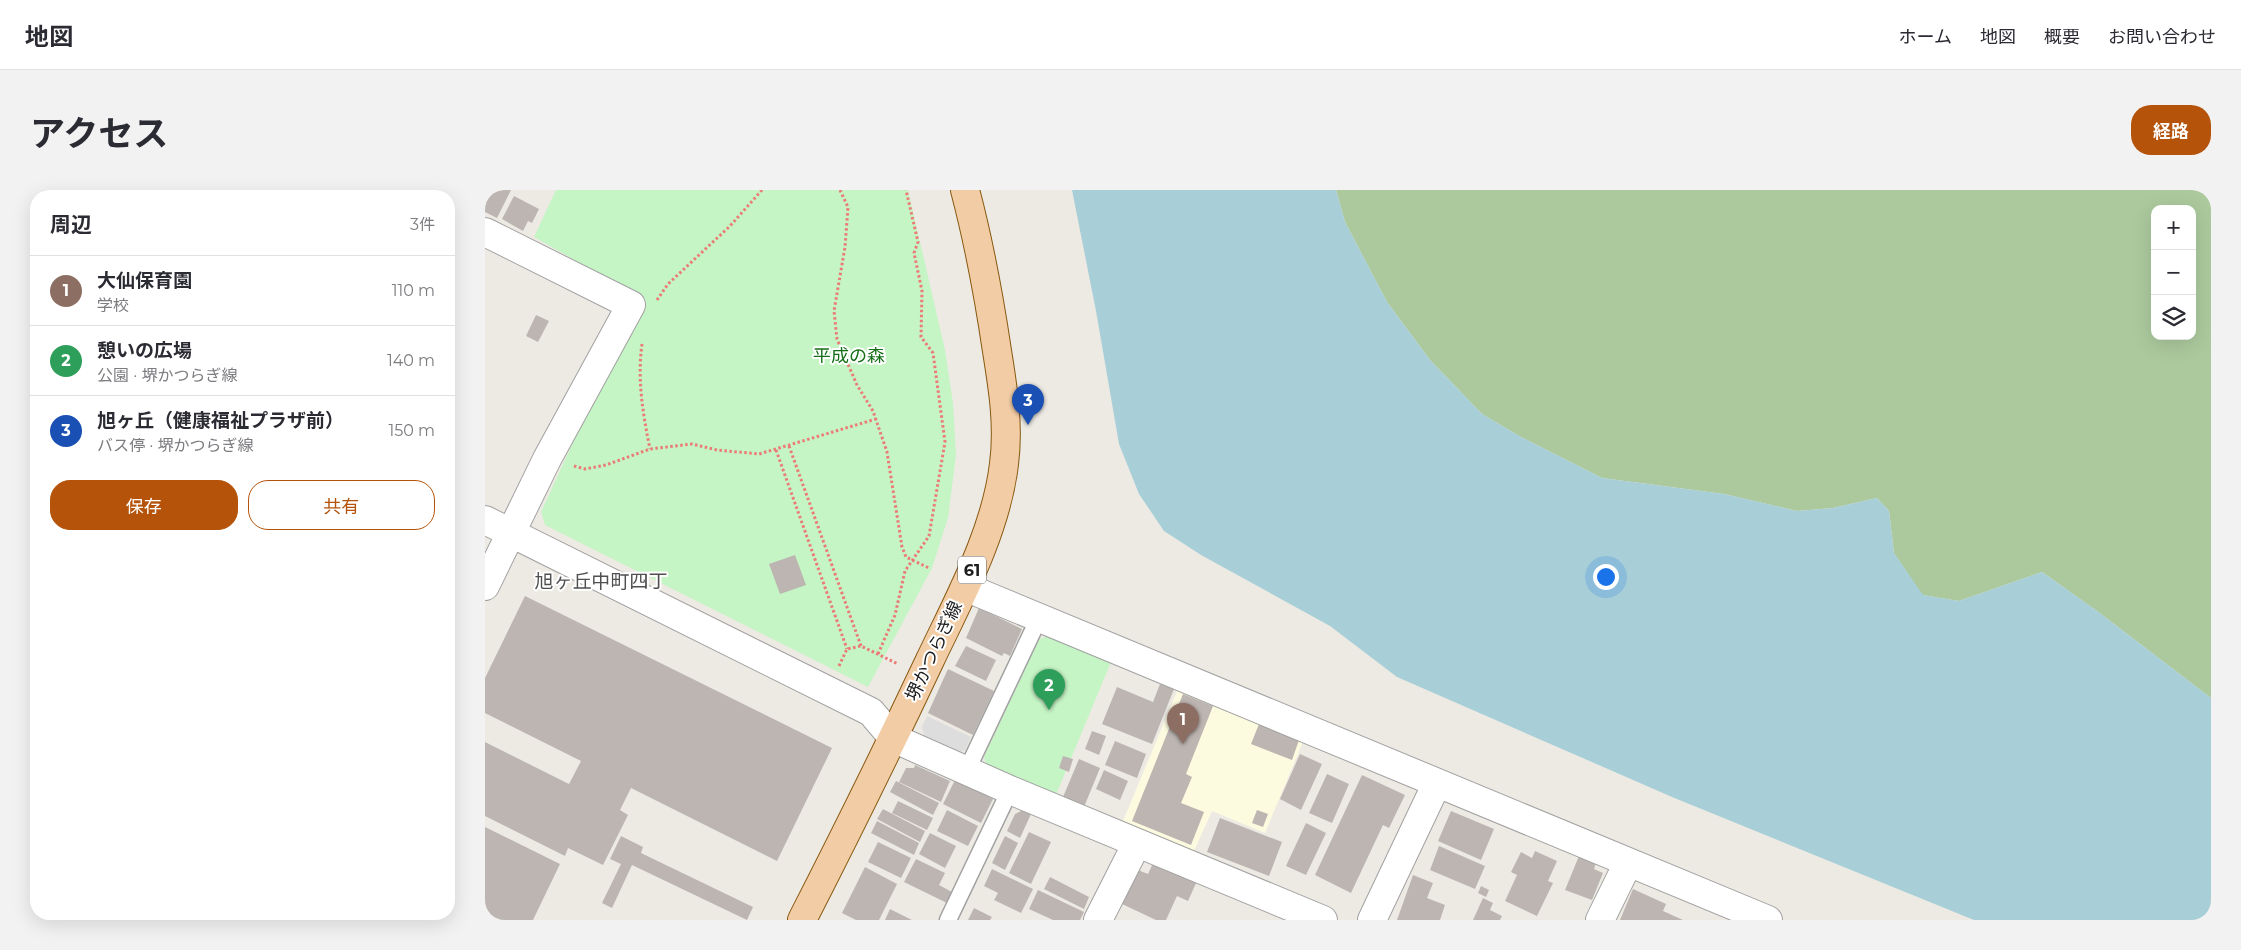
<!DOCTYPE html>
<html lang="ja">
<head>
<meta charset="utf-8">
<style>
  body { margin:0; font-family:Montserrat,"Noto Sans JP",sans-serif; background:#f2f2f3; color:#2b2b33 }
  .controls { position:absolute; right:15px; top:15px; display:grid; overflow:hidden; border-radius:10px; box-shadow:0 5px 20px #0002 }
  .controls button { width:45px; height:45px; display:grid; place-items:center; padding:0; border:0; border-bottom:1px solid #e1e1e2; background:#fff; color:#2b2b33; font:25px sans-serif }
  .you { position:absolute; left:1120px; top:386px; width:18px; height:18px; margin:-12px; border:4px solid #fff; border-radius:50%; background:#1a73e8; box-shadow:0 0 0 8px #1a73e833 }
  .badge { display:grid; place-items:center; width:32px; height:32px; border-radius:50%; background:#b45309; color:#fff; font-size:16px; font-weight:700 }
  .pin { position:absolute; translate:-50% -41px; filter:drop-shadow(0 1px 2px #0008) }
  .pin::after { content:''; position:absolute; top:26px; width:18px; height:15px; background:inherit; clip-path:polygon(0 0,100% 0,50% 100%) }
  .list { margin:0; padding:0; list-style:none }
  h2 { display:flex; justify-content:space-between; align-items:center; height:65px; margin:0; padding:0 20px; font-size:21px }
  h2 small { font-size:16px; font-weight:400; color:#7c7c81 }
  .list li { display:grid; grid-template-columns:32px 1fr auto; gap:15px; align-items:center; box-sizing:border-box; height:70px; padding:0 20px; border-top:1px solid #e1e1e2 }
  .list b { display:block; font-size:19px; white-space:nowrap }
  .list p { margin:0; font-size:16px; white-space:nowrap; color:#7c7c81 }
  .list em { font-size:16px; font-style:normal; color:#7c7c81 }
  .actions { display:flex; gap:10px; padding:15px 20px }
  .actions a { flex:1; padding:11px 0; border:1px solid #b45309; border-radius:20px; text-align:center; font-size:18px; color:#b45309 }
  .actions .main { background:#b45309; color:#fff }
  .icon { flex:none; width:28px; height:28px; fill:none; stroke:currentColor; stroke-width:2; stroke-linecap:round; stroke-linejoin:round }
  .map { position:relative; flex:none; width:1726px; height:730px; overflow:hidden; border-radius:20px }
  header { display:flex; align-items:center; gap:30px; box-sizing:border-box; height:70px; padding:0 25px; background:#fff; border-bottom:1px solid #e1e1e2 }
  header strong { font-size:24px }
  nav { display:flex; gap:28px; margin-inline-start:auto; font-size:18px }
  .intro { display:flex; align-items:center; justify-content:space-between; box-sizing:border-box; height:120px; padding:0 30px }
  h1 { margin:0; font-size:35px }
  .button { padding:12px 22px; border-radius:20px; background:#b45309; color:#fff; font-size:18px; font-weight:700 }
  main { display:flex; gap:30px; padding:0 30px }
  aside { flex:1; background:#fff; border-radius:20px; box-shadow:0 5px 20px #0002 }
  .map>svg:first-child { display:block }
</style>
</head>
<body>
<header>
<strong>地図</strong>
<nav><a>ホーム</a><a>地図</a><a>概要</a><a>お問い合わせ</a></nav>
</header>
<div class="intro"><h1>アクセス</h1><a class="button">経路</a></div>
<main>
<aside>
<h2>周辺<small>3件</small></h2>
<ul class="list">
<li><span class="badge" style="background:#8d6e63">1</span><div><b>大仙保育園</b><p>学校</p></div><em>110 m</em></li>
<li><span class="badge" style="background:#2e9e5b">2</span><div><b>憩いの広場</b><p>公園 · 堺かつらぎ線</p></div><em>140 m</em></li>
<li><span class="badge" style="background:#1a4fb4">3</span><div><b>旭ヶ丘（健康福祉プラザ前）</b><p>バス停 · 堺かつらぎ線</p></div><em>150 m</em></li>
</ul>
<div class="actions"><a class="main">保存</a><a>共有</a></div>
</aside>
<div class="map">
<svg width="1726" height="730" viewBox="0 0 1726 730">
  <rect width="100%" height="100%" fill="#edeae4"/>
  <path fill="#fcfadf" d="M 695,494 L 820,547 L 780,643 L 727,621 L 709,661 L 638,631 Z"/>
  <path fill="#acc99d" fill-rule="evenodd" d="M 851,0 L 1726,0 L 1726,508 L 1612,421 L 1557,382 L 1474,411 L 1437,405 L 1409,363 L 1404,321 L 1392,308 L 1348,318 L 1312,321 L 1239,304 L 1117,288 L 1036,247 L 997,224 L 945,170 L 902,112 L 860,32 ZM 1670,19 L 1707,19 L 1707,146 L 1670,146 Z"/>
  <path fill="#c5f4c5" d="M 71,0 L 423,0 L 460,160 L 468,213 L 471,265 L 463,328 L 447,378 L 383,497 L 60,335 L 56,322 L 155,107 L 49,47 Z
    M 564,446 L 626,472 L 570,607 L 502,578 L 499,567 L 554,449 Z"/>
  <path fill="#ddd" d="M 442,526 L 486,547 L 480,560 L 468,565 L 441,553 L 437,537 Z"/>
  <path fill="#a8cfd7" d="M 587,0 L 851,0 L 860,32 L 902,112 L 945,170 L 997,224 L 1036,247 L 1117,288 L 1239,304 L 1312,321 L 1348,318 L 1392,308 L 1404,321 L 1409,363 L 1438,405 L 1474,411 L 1557,382 L 1612,421 L 1726,508 L 1726,730 L 1489,730 L 1187,607 L 912,487 L 845,436 L 716,365 L 679,341 L 654,304 L 634,254 L 611,121 Z"/>
  <path fill="#bdb5b1" d="M 0,0 L 26,0 L 12,28 L 0,22 Z
    M 29,6 L 54,19 L 47,33 L 43,31 L 38,41 L 17,29 Z
    M 51,125 L 64,131 L 53,152 L 41,146 Z
    M 310,365 L 321,395 L 295,404 L 284,374 Z
    M 40,406 L 347,558 L 292,671 L 146,598 L 135,620 L 143,625 L 118,675 L 83,658 L 80,666 L 0,626 L 0,552 L 84,594 L 96,571 L 0,523 L 0,488 Z
    M 494,418 L 537,439 L 525,466 L 519,463 L 517,466 L 481,448 Z
    M 481,456 L 511,470 L 501,491 L 470,476 Z
    M 463,479 L 509,501 L 488,545 L 443,523 Z
    M 675,494 L 689,499 L 667,554 L 617,534 L 632,497 L 668,512 Z
    M 698,504 L 728,516 L 701,584 L 707,587 L 696,613 L 719,622 L 706,655 L 647,631 Z
    M 774,534 L 814,550 L 807,570 L 766,554 Z
    M 607,541 L 621,546 L 614,565 L 600,559 Z
    M 630,551 L 661,564 L 652,588 L 620,575 Z
    M 815,564 L 837,574 L 816,620 L 795,609 Z
    M 578,566 L 588,569 L 584,582 L 574,578 Z
    M 594,569 L 615,578 L 599,617 L 578,607 Z
    M 430,575 L 465,591 L 456,612 L 414,592 L 421,578 L 429,578 Z
    M 619,580 L 643,591 L 635,610 L 611,599 Z
    M 842,584 L 864,594 L 847,633 L 824,623 Z
    M 877,585 L 920,605 L 904,638 L 898,635 L 866,703 L 830,685 Z
    M 470,590 L 508,609 L 496,633 L 458,614 Z
    M 411,591 L 454,613 L 448,625 L 405,602 Z
    M 413,611 L 448,628 L 442,640 L 407,623 Z
    M 398,619 L 440,641 L 435,652 L 392,629 Z
    M 462,620 L 493,636 L 483,656 L 452,641 Z
    M 538,620 L 546,624 L 535,648 L 522,641 L 530,624 Z
    M 772,620 L 783,624 L 778,637 L 767,633 Z
    M 966,621 L 1009,639 L 996,670 L 953,651 Z
    M 735,628 L 797,652 L 784,686 L 722,662 Z
    M 392,631 L 434,653 L 429,665 L 386,643 Z
    M 821,633 L 841,643 L 821,685 L 801,676 Z
    M 0,637 L 75,674 L 48,730 L 0,730 Z
    M 544,642 L 566,652 L 546,694 L 524,683 Z
    M 445,643 L 471,656 L 460,678 L 434,664 Z
    M 136,646 L 158,657 L 156,663 L 268,717 L 262,730 L 147,675 L 127,718 L 117,713 L 136,674 L 125,669 Z
    M 520,646 L 533,653 L 520,680 L 507,673 Z
    M 393,652 L 426,668 L 416,688 L 383,672 Z
    M 954,656 L 1000,676 L 990,699 L 945,680 Z
    M 1050,661 L 1072,671 L 1063,691 L 1068,693 L 1052,726 L 1020,711 L 1032,685 L 1026,682 L 1036,662 L 1047,668 Z
    M 1094,666 L 1111,673 L 1109,679 L 1118,683 L 1107,710 L 1080,700 Z
    M 431,669 L 460,683 L 454,695 L 467,702 L 462,713 L 419,692 Z
    M 669,671 L 712,691 L 703,711 L 692,706 L 681,730 L 671,730 L 637,714 L 653,680 L 663,684 Z
    M 380,677 L 412,694 L 394,730 L 371,730 L 357,723 Z
    M 507,679 L 548,699 L 536,723 L 509,710 L 513,703 L 499,696 Z
    M 928,685 L 948,693 L 942,708 L 960,715 L 955,730 L 912,730 Z
    M 565,687 L 604,707 L 599,719 L 559,699 Z
    M 996,696 L 1004,700 L 1001,707 L 993,703 Z
    M 1148,699 L 1181,714 L 1178,721 L 1198,730 L 1135,730 Z
    M 553,700 L 599,722 L 595,730 L 568,730 L 544,719 Z
    M 998,708 L 1008,713 L 1005,720 L 1017,726 L 1015,730 L 988,730 Z
    M 489,718 L 507,727 L 505,730 L 483,730 Z
    M 405,719 L 427,730 L 400,730 Z"/>
  <g fill="none" stroke-linecap="round" stroke-linejoin="round">
    <g stroke="#a1a1a1" stroke-width="19">
      <path id="lane" d="M 482,580 L 554,428
        M 463,730 L 525,600"/>
    </g>
    <g stroke="#a1a1a1" stroke-width="30">
      <path id="street" d="M 0,42 L 146,115 L 62,269 L 0,396
        M 0,330 L 386,522 L 408,548 L 525,600 L 838,730
        M 480,397 L 1283,730
        M 613,730 L 652,653
        M 887,730 L 952,593
        M 1115,730 L 1143,673"/>
    </g>
    <g stroke="#87580f" stroke-width="30">
      <path id="primary" d="M 317,730 C 361,644 404,557 445,470 C 474,409 511,342 519,274 C 524,236 518,198 512,161 C 504,107 494,53 480,0"/>
    </g>
    <path stroke="#ec7b77" stroke-width="3" stroke-dasharray="2.5 2.5" stroke-linecap="butt" d="M 355,0 L 363,17 L 360,57 L 349,121 L 352,149 L 372,195 L 388,221 L 402,262 L 417,357 L 421,367 L 444,378
      M 172,110 L 183,94 L 245,36 L 277,0
      M 157,154 C 152,190 158,224 165,259
      M 304,256 L 376,456
      M 291,260 L 362,459
      M 89,276 L 100,279 L 121,275 L 165,259 L 207,254 L 232,260 L 274,264 L 391,229
      M 393,464 L 410,425 L 420,381 L 444,346 L 460,252 L 448,163 L 436,147 L 437,101 L 429,63 L 433,52 L 421,0
      M 354,476 L 362,459 L 376,456 L 413,474"/>
    <use href="#lane" stroke="#fff" stroke-width="16"/>
    <use href="#street" stroke="#fff" stroke-width="28"/>
    <use href="#primary" stroke="#f2cca4" stroke-width="28"/>
  </g>
  <g text-anchor="middle" dominant-baseline="central" stroke-width="4" stroke-linejoin="round" paint-order="stroke">
    <rect fill="#fff" stroke="#616161" stroke-width="1" x="473" y="366.5" width="28" height="27" rx="4"/>
    <g font-size="16" font-weight="bold" fill="#1d1d1d">
      <text x="487" y="380">61</text>
    </g>
    <g font-size="18" fill="#167018" stroke="#fff">
      <text x="364" y="166">平成の森</text>
    </g>
    <g font-size="18" fill="#1d1d1d" stroke="#fff">
      <text transform="translate(449 461) rotate(-65)">堺かつらぎ線</text>
    </g>
    <g font-size="19" fill="#505050" stroke="#fff">
      <text x="116" y="391">旭ヶ丘中町四丁</text>
    </g>
  </g>
</svg>
<div class="controls">
<button>+</button>
<button>−</button>
<button><svg class="icon" aria-label="layers" viewBox="0 0 24 24"><path d="M12 4l9 5-9 5-9-5zM3 14l9 5 9-5"/></svg></button>
</div>
<div class="you"></div>
<div class="pin badge" style="left:698px;top:554px;background:#8d6e63">1</div>
<div class="pin badge" style="left:564px;top:520px;background:#2e9e5b">2</div>
<div class="pin badge" style="left:543px;top:235px;background:#1a4fb4">3</div>
</div>
</main>
</body>
</html>
